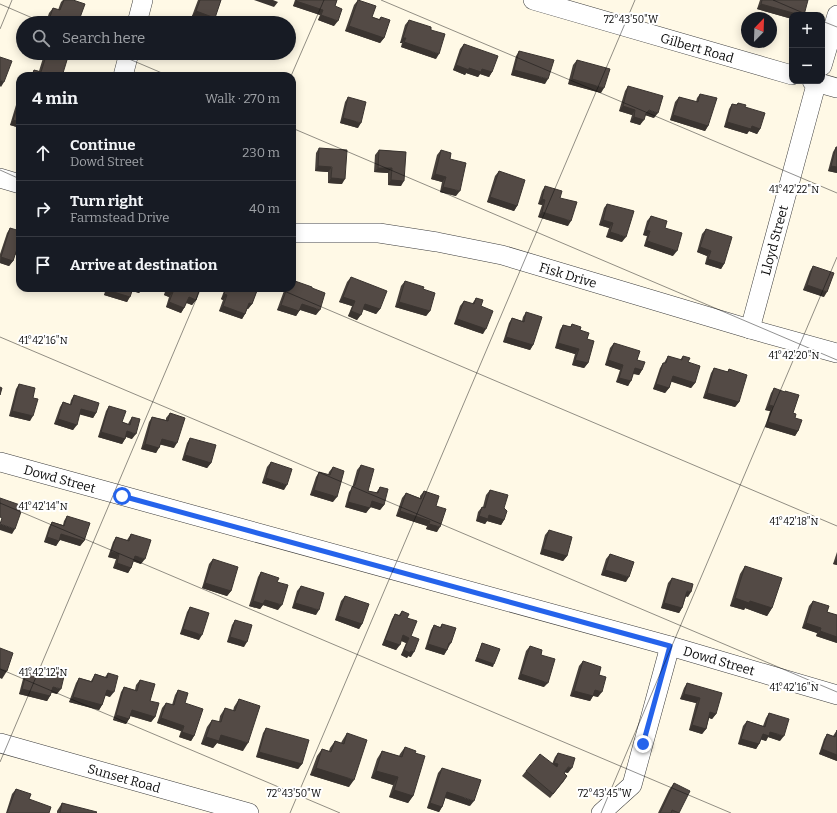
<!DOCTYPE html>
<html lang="en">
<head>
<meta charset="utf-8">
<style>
  body { margin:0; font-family:Bitter,serif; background:#20242c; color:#f1f3f6 }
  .controls { position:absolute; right:12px; top:12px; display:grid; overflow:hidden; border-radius:8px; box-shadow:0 2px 10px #0003 }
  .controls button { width:36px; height:36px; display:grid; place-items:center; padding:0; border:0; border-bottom:1px solid #363941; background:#171b24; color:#f1f3f6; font:20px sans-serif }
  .compass { position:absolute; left:741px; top:12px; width:36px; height:36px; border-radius:50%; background:#171b24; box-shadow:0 2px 10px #0003; rotate:23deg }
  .stop { position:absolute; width:12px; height:12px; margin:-9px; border:3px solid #2563eb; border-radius:50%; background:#fff }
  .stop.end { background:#2563eb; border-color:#fff; box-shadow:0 1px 4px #0008 }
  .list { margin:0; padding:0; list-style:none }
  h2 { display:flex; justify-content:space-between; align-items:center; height:52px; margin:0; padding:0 16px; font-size:17px }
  h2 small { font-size:13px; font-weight:400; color:#9ea1a6 }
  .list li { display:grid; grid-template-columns:26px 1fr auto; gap:12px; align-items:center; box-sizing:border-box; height:56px; padding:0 16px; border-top:1px solid #363941 }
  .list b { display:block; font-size:15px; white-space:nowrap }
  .list p { margin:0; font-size:13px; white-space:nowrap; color:#9ea1a6 }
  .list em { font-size:13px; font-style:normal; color:#9ea1a6 }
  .icon { flex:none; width:22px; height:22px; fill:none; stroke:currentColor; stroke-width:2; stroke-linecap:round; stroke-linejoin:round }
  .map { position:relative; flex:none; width:837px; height:813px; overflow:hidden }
  .search { position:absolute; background:#171b24; box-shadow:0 2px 10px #0003; left:16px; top:16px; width:280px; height:44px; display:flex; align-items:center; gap:10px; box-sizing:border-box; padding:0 14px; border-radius:22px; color:#9ea1a6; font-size:15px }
  .panel { position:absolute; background:#171b24; box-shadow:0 2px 10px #0003; left:16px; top:72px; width:280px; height:220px; border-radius:12px }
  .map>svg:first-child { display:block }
</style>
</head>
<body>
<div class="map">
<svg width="837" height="813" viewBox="0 0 837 813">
  <rect width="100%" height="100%" fill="#fff9e6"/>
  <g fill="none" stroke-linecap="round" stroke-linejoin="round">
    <g stroke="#3d3d3d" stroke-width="20">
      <g id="street">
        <path id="s1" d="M 533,0 L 792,75"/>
        <path d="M 137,23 L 143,0"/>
        <path d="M 822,66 L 837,15"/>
        <path d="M 123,76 L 129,53"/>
        <path d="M 812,81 L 837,88"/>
        <path d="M 0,178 L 20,184"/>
        <path id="s2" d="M 292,233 L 379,233 L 437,242 L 502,255 L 750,329 L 837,353"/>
        <path id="s3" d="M 750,329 L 817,81"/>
        <path id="s4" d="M 0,462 L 670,646 L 837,695"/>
        <path id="s5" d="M 0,743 L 249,813"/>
        <path d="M 601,813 L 632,785 L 670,646"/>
      </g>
    </g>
    <use href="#street" stroke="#fff" stroke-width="19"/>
  </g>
  <path fill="#47403b" d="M 63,0 L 73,0 L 78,23 L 49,23 L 46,22 L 49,13 L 53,8 L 58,10 L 61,2 Z
    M 198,0 L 221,0 L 211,23 L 192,16 Z
    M 295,0 L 337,0 L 335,6 L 334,26 L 318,20 L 320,15 L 293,6 Z
    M 358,0 L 372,17 L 379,19 L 381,17 L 384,38 L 380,43 L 345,31 L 354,5 Z
    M 760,0 L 808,0 L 792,15 L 792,19 L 757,9 Z
    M 409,20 L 436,59 L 401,47 L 402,43 L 400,43 L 405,25 Z
    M 464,44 L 492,72 L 489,77 L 480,74 L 478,77 L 466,73 L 465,75 L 453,70 L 460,49 Z
    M 519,51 L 545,84 L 511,75 L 516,56 Z
    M 47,53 L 63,73 L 70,76 L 30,76 L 34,70 L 39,71 L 43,58 Z
    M 577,60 L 601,93 L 568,84 L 573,65 Z
    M 628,86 L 654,118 L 645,115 L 640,125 L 630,122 L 632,115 L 619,111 L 625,91 Z
    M 700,94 L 708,126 L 705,131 L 670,120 L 675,102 L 679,97 L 696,102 L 697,98 Z
    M 348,97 L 358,128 L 340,123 L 345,102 Z
    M 20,100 L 20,128 L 10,125 L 16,105 Z
    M 738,103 L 745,107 L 760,129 L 757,134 L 749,131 L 747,134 L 724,127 L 729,109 L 732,104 L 736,105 Z
    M 836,147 L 837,173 L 828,171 L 833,152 Z
    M 319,148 L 342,184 L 328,183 L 328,172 L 315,171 L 316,153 Z
    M 379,150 L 406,152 L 401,186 L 388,185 L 388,173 L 374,172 L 375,155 Z
    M 441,150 L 450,159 L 456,196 L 440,192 L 442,182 L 431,179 L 437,155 Z
    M 499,171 L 517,206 L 514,211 L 487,202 L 495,176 Z
    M 545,186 L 560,198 L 568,226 L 538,217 L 542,205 L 538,204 L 542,191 Z
    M 607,204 L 622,242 L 606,237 L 609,228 L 599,225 L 604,208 Z
    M 651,216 L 665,228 L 673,256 L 644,246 L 647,236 L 643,235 L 647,221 Z
    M 10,228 L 15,254 L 13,261 L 9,266 L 0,263 L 0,254 L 7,233 Z
    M 706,229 L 724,264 L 721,269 L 705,264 L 707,256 L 697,252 L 702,234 Z
    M 813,266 L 824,297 L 803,290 L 810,271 Z
    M 351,277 L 380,309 L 376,314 L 363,309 L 357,320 L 348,316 L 352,306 L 339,302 L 347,282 Z
    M 405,281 L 430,311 L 426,316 L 395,307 L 401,286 Z
    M 106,288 L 143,288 L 139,293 L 132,291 L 127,302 L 104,295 Z
    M 166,288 L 200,288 L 196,300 L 192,305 L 186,303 L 184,308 L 181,313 L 166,307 L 169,297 L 164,295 Z
    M 225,288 L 258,288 L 252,304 L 248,309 L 247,309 L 245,314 L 242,319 L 219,311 L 223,300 L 221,299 Z
    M 285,288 L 312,288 L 316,315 L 300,310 L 296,316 L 277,310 Z
    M 476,298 L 481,306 L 483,334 L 454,324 L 460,306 L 464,301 L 472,304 Z
    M 526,312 L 533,345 L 530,350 L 503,342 L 509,323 L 512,318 L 522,321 L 523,317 Z
    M 572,324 L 580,330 L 587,339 L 588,363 L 584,368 L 572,365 L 575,354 L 555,348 L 560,330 L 563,325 L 570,327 Z
    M 614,343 L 637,360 L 642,370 L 639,375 L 633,374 L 628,386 L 616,382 L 620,370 L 605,365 L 610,348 Z
    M 668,356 L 680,360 L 683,356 L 688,362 L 695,383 L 691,388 L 671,381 L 669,388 L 665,393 L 653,389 L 660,368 L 663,363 L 664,363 Z
    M 714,368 L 727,372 L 729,369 L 739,402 L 735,407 L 703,398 L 711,373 Z
    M 19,384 L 33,398 L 30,421 L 9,416 L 16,389 Z
    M 774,388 L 793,413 L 795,418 L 798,431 L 795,436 L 765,427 L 770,411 L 765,410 L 771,393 Z
    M 74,395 L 96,413 L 93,418 L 80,414 L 73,430 L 54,424 L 60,407 L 63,402 L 70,404 L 71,400 Z
    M 109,406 L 122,422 L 128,424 L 129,422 L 132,417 L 132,439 L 126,437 L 125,439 L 122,444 L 98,437 L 106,411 Z
    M 170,413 L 174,448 L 160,444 L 156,453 L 141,449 L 149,422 L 152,417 L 166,420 L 166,418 Z
    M 190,438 L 211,463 L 207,468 L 182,460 L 187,443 Z
    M 271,462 L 284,490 L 262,483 L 267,467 Z
    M 361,465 L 368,491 L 376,493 L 380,487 L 384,505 L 380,510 L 370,507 L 366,513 L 345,507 L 349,492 L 352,488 L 357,470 Z
    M 333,467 L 333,502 L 310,495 L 316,477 L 319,472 L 328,475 L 329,472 Z
    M 490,490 L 504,508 L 504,520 L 501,525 L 487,521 L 485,524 L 476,521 L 478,512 L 482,507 L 483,507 L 486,495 Z
    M 424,491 L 436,506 L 437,532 L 426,529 L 427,526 L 396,516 L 402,498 L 406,493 L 420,498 L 420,496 Z
    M 67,516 L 84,541 L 80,546 L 60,540 L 56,546 L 44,542 L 49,527 L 52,522 L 63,525 L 64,521 Z
    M 549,530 L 567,556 L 563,561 L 540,554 L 545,535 Z
    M 131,534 L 141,564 L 133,561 L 131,568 L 128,573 L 113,568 L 116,559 L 108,557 L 113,542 L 116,537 L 127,540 Z
    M 837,552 L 837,565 L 833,564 Z
    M 610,554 L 626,582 L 601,575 L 606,559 Z
    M 213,559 L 231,591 L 227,596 L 202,588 L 209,564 Z
    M 745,566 L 772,608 L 767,616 L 745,608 L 744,610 L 730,606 L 740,574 Z
    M 261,572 L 277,582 L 278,610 L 263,605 L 260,609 L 249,606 L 258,577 Z
    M 672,578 L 688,597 L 686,596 L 682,608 L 679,613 L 661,608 L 668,583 Z
    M 301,586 L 316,615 L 292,608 L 297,591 Z
    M 345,596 L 362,624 L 359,629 L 335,620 L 341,601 Z
    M 813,601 L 827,612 L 837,615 L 837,643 L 816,636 L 817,633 L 802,628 L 809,606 Z
    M 190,607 L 199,640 L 180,634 L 187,612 Z
    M 402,611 L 407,618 L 411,636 L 411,657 L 408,656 L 407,658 L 401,655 L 406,643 L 401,641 L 396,650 L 382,645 L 392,619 L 395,614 L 399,615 Z
    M 235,620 L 244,647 L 227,642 L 232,625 Z
    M 442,624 L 451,643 L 444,655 L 425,649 L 431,630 L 434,625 L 440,627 Z
    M 482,643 L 493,667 L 475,661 L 481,646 Z
    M 530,646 L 541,655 L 544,687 L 518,679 L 526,651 Z
    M 583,661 L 599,675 L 598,697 L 593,696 L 590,701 L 570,696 L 579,666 Z
    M 53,669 L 57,694 L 51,692 L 50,696 L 47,701 L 19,694 L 24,675 L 27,670 L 49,676 L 49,674 Z
    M 108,673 L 110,697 L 105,695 L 102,705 L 99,710 L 69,702 L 76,683 L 79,678 L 91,681 L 95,674 L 105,677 Z
    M 140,680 L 150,701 L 155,717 L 151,722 L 130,716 L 129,719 L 126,724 L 113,720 L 121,692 L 124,687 L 135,690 L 136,685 Z
    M 687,683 L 716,714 L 712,719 L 709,718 L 706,729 L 702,734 L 689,730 L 696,703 L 680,699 L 684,688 Z
    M 178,690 L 185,703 L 194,736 L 191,741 L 179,737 L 181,731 L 157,723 L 162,708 L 166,703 L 172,705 L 175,695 Z
    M 239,699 L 243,751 L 217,743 L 213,748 L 201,744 L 207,727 L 212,720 L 219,722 L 220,716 L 225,708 L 233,711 L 234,707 Z
    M 769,713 L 780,741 L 768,737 L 766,741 L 761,739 L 759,744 L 756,749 L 738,744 L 743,726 L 747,721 L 763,726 L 766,718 Z
    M 266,728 L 302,764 L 298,769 L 256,757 L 263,733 Z
    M 837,730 L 837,761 L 819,754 L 824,739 L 827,734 L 833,736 Z
    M 347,733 L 349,787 L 310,775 L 317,756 L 322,749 L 329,751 L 330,748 L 335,741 L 341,743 L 342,741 Z
    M 405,747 L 415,753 L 413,796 L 408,803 L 389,797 L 393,785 L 371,778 L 377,759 L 382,751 L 399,756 L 400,754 Z
    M 558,753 L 568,773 L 564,772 L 564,773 L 567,776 L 550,798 L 522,776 L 526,771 L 552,764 L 555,757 Z
    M 442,768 L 470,806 L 445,798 L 442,807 L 439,812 L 427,808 L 438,773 Z
    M 674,783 L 679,813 L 658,813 L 669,790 Z
    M 16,789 L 29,799 L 49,813 L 6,813 L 12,794 Z
    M 62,803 L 96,813 L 57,813 L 57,811 Z"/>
  <path fill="#3a3430" d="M 254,0 L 273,0 L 278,2 L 274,7 Z
    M 296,1 L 323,10 L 320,15 L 293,6 Z
    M 761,4 L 800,15 L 792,15 L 792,19 L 757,9 Z
    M 196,11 L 215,18 L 211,23 L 192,16 Z
    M 321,15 L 338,21 L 334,26 L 318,20 Z
    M 50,17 L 57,20 L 54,23 L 49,23 L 46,22 Z
    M 349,26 L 384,38 L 380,43 L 345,31 Z
    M 403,38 L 406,38 L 402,43 L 400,43 Z
    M 404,42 L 439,54 L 436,59 L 401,47 Z
    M 456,65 L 469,68 L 482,69 L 492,72 L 489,77 L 480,74 L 478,77 L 466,73 L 465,75 L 453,70 Z
    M 514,70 L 548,79 L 545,84 L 511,75 Z
    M 572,79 L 604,88 L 601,93 L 568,84 Z
    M 0,80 L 4,82 L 1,87 L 0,86 Z
    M 623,106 L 635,110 L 632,115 L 619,111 Z
    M 649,110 L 658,113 L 654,118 L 645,115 L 642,118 L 646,113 Z
    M 673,115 L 708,126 L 705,131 L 670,120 Z
    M 634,117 L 644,120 L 640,125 L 630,122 Z
    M 343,118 L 361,123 L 358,128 L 340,123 Z
    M 13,120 L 20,122 L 20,128 L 10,125 Z
    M 727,122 L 752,126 L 760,129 L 757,134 L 749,131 L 747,134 L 724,127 Z
    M 318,166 L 332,167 L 328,172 L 315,171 Z
    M 831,166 L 837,167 L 837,173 L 828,171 Z
    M 378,168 L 392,168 L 388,173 L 374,172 Z
    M 435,174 L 446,177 L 442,182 L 431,179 Z
    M 331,178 L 345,179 L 342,184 L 328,183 Z
    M 391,180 L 404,181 L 401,186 L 388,185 Z
    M 443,187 L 460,191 L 456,196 L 440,192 Z
    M 490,197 L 517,206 L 514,211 L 487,202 Z
    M 542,199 L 545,200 L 542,205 L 538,204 Z
    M 542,212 L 571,221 L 568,226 L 538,217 Z
    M 603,220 L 613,223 L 609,228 L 599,225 Z
    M 646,230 L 650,231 L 647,236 L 643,235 Z
    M 610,232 L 626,237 L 622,242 L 606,237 Z
    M 647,241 L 677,251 L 673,256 L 644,246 Z
    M 700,247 L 711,251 L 707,256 L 697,252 Z
    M 17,249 L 20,250 L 20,256 L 13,254 Z
    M 1,257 L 13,261 L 9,266 L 0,263 Z
    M 708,259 L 724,264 L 721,269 L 705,264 Z
    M 807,285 L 827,292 L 824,297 L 803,290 Z
    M 132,288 L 143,288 L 139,293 L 130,290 Z
    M 107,290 L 130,297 L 127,302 L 104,295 Z
    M 167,290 L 173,292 L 169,297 L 164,295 Z
    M 224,294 L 227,295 L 223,300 L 221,299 Z
    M 189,297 L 196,300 L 192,305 L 185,302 Z
    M 343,297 L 355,301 L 352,306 L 339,302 Z
    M 169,302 L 184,308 L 181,313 L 166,307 Z
    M 399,302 L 430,311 L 426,316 L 395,307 Z
    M 249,303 L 252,304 L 248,309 L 246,308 Z
    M 302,304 L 320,310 L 316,315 L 298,309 Z
    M 365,304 L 380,309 L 376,314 L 362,309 Z
    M 281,305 L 299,311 L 296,316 L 277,310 Z
    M 223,306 L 245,314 L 242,319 L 219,311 Z
    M 351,311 L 361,315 L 357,320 L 348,316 Z
    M 457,319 L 486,329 L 483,334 L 454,324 Z
    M 506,337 L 533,345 L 530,350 L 503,342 Z
    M 558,343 L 579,349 L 575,354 L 555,348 Z
    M 575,360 L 588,363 L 584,368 L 572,365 Z
    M 608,360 L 623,365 L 620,370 L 605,365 Z
    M 635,368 L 642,370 L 639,375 L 632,373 Z
    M 673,376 L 695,383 L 691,388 L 669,381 Z
    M 619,378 L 631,381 L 628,386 L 616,382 Z
    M 656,384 L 669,388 L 665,393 L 653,389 Z
    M 707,393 L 739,402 L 735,407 L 703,398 Z
    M 769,405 L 773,406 L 770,411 L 765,410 Z
    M 81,409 L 96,413 L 93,418 L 78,414 Z
    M 12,411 L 33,416 L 30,421 L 9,416 Z
    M 58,419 L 77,425 L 73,430 L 54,424 Z
    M 768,422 L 798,431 L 795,436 L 765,427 Z
    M 127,431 L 136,434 L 132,439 L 124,436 Z
    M 101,432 L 125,439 L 122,444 L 98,437 Z
    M 162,439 L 177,443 L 174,448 L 158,444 Z
    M 145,444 L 159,448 L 156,453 L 141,449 Z
    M 185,455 L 211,463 L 207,468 L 182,460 Z
    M 266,478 L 287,485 L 284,490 L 262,483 Z
    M 314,490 L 337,497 L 333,502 L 310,495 Z
    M 372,501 L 384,505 L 380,510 L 368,506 Z
    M 348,502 L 370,508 L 366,513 L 345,507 Z
    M 400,511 L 430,521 L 427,526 L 396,516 Z
    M 489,515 L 504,520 L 501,525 L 487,521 L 485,524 L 476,521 L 479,516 Z
    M 0,524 L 15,529 L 12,534 L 0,530 Z
    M 429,524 L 440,527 L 437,532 L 426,529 Z
    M 61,534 L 84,541 L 80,546 L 58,539 Z
    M 47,537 L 59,541 L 56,546 L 44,542 Z
    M 543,549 L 567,556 L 563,561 L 540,554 Z
    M 111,552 L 119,554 L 116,559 L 108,557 Z
    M 135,556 L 145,559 L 141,564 L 132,561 Z
    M 837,559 L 837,565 L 833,564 Z
    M 117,563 L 131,568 L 128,573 L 113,568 Z
    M 605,570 L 629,577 L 626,582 L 601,575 Z
    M 205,583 L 231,591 L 227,596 L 202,588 Z
    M 687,591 L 691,592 L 688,597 L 684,596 Z
    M 735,598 L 750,601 L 772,608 L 767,616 L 745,608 L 744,610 L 730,606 Z
    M 265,600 L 282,605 L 278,610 L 263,605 L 260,609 L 249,606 L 253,601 Z
    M 295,603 L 319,610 L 316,615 L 292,608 Z
    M 664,603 L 682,608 L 679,613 L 661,608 Z
    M 338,616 L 362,624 L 359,629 L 335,620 Z
    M 806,623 L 821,628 L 817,633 L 802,628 Z
    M 183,629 L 202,635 L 199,640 L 180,634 Z
    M 820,631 L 837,637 L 837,643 L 816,636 Z
    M 403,635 L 409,638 L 406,643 L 400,640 Z
    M 230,637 L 247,642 L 244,647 L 227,642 Z
    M 385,640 L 400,645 L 396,650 L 382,645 Z
    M 428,644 L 447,650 L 444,655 L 425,649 Z
    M 404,650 L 411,651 L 414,652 L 411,657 L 408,656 L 407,658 L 401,655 Z
    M 477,658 L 494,664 L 493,667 L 475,661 Z
    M 0,669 L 7,671 L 2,679 L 0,678 Z
    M 521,674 L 548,683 L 544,687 L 518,679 Z
    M 53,687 L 61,689 L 57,694 L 49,692 Z
    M 22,689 L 50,696 L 47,701 L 19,694 Z
    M 107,690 L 114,692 L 110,697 L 104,695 Z
    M 595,690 L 602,692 L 598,697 L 591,695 Z
    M 574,691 L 593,696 L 590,701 L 570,696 Z
    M 684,694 L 700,698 L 696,703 L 680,699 Z
    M 73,697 L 102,705 L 99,710 L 69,702 Z
    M 132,710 L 155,717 L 151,722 L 128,715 Z
    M 710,712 L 716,714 L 712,719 L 707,717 Z
    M 116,715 L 129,719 L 126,724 L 113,720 Z
    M 161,718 L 184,726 L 181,731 L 157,723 Z
    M 692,725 L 706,729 L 702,734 L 689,730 Z
    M 182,732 L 194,736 L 191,741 L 179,737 Z
    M 770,732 L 784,736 L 780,741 L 768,737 L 766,741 L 759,739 L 763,734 Z
    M 221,735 L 248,743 L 243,751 L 217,743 L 213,748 L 201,744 L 206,737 Z
    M 741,739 L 759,744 L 756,749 L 738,744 Z
    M 822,749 L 837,755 L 837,761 L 819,754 Z
    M 259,752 L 302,764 L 298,769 L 256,757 Z
    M 554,763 L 558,764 L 555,769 L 551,768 Z
    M 568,767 L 572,768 L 568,773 L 564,772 L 560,778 Z
    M 316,768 L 354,780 L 349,787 L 310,775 Z
    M 376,771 L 398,777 L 393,785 L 371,778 Z
    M 567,776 L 564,781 L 550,798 L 553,794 Z
    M 394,790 L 413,796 L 408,803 L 389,797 Z
    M 447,792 L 474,801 L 470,806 L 443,797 Z
    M 430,803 L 442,807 L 439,812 L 427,808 Z"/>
  <path fill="#534a45" stroke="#3a3430" d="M 64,0 L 73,0 L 85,4 L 78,23 L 56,23 L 57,20 L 50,17 L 53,8 L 60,10 Z
    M 200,0 L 221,0 L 215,18 L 196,11 Z
    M 297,0 L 337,0 L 335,6 L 342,9 L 338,21 L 321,15 L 323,10 L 296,1 Z
    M 358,0 L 376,6 L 372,17 L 380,20 L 381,17 L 390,20 L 384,38 L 349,26 Z
    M 762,0 L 808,0 L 804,15 L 800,15 L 761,4 Z
    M 409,20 L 431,27 L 431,30 L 445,34 L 439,54 L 404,42 L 406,38 L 403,38 Z
    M 464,44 L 498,56 L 492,72 L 482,69 L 481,72 L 469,68 L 469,70 L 456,65 Z
    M 519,51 L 554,60 L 548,79 L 514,70 Z
    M 47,53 L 67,60 L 63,73 L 70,76 L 32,76 L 34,70 L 41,72 Z
    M 0,57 L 12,61 L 4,82 L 0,80 Z
    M 577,60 L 610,69 L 604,88 L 572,79 Z
    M 628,86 L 663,96 L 658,113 L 649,110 L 646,113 L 644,120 L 634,117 L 635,110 L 623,106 Z
    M 700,94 L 717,98 L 708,126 L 673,115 L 679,97 L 698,102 Z
    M 348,97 L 366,102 L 361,123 L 343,118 Z
    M 20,100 L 20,122 L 13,120 Z
    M 738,103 L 746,105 L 745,107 L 765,113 L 760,129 L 752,126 L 751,129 L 727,122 L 732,104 L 737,105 Z
    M 836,147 L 837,147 L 837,167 L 831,166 Z
    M 319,148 L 347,150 L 345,179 L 331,178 L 332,167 L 318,166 Z
    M 379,150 L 406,152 L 404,181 L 391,180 L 392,168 L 378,168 Z
    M 441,150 L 451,153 L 450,159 L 466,163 L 460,191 L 443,187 L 446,177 L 435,174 Z
    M 499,171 L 525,180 L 517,206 L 490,197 Z
    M 545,186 L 562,191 L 560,198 L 577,202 L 571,221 L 542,212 L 545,200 L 542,199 Z
    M 607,204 L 634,211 L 626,237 L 610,232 L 613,223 L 603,220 Z
    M 651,216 L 667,221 L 665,228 L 682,233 L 677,251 L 647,241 L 650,231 L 646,230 Z
    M 10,228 L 20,231 L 20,250 L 17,249 L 13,261 L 1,257 Z
    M 706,229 L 732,237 L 724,264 L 708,259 L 711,251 L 700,247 Z
    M 813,266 L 834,273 L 827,292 L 807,285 Z
    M 351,277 L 387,291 L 380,309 L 365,304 L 361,315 L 351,311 L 355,301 L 343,297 Z
    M 292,280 L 312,287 L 312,288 L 325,293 L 320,310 L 302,304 L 299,311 L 281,305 L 287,288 L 292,288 Z
    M 405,281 L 424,287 L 423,289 L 435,293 L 430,311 L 399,302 Z
    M 108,288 L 133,288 L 130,297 L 107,290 Z
    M 168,288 L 200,288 L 196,300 L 189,297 L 184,308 L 169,302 L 173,292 L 167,290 Z
    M 226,288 L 258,288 L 252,304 L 249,303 L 245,314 L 223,306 L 227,295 L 224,294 Z
    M 476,298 L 483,300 L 481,306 L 493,311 L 486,329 L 457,319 L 464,301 L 474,304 Z
    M 526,312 L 542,317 L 533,345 L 506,337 L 512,318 L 524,322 Z
    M 572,324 L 581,327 L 580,330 L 589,333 L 587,339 L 594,341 L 588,363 L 575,360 L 579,349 L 558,343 L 563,325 L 571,327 Z
    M 614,343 L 640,351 L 637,360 L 645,362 L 642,370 L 635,368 L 631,381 L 619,378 L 623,365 L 608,360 Z
    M 668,356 L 682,360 L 683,356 L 690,358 L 688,362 L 700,366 L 695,383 L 673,376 L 669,388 L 656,384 L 663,363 L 666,363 Z
    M 714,368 L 728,372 L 729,369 L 747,375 L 739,402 L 707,393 Z
    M 19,384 L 35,388 L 33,398 L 38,399 L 33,416 L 12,411 Z
    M 0,387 L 2,388 L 0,395 Z
    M 774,388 L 785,392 L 785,391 L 799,395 L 793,413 L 796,414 L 795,418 L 802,420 L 798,431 L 768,422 L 773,406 L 769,405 Z
    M 74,395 L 99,403 L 96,413 L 81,409 L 77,425 L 58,419 L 63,402 L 71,405 Z
    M 109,406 L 126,411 L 122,422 L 130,425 L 132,417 L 140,419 L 136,434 L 127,431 L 125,439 L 101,432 Z
    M 170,413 L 185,418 L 177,443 L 162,439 L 159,448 L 145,444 L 152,417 L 168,421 Z
    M 190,438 L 216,445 L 211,463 L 185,455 Z
    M 271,462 L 292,469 L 287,485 L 266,478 Z
    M 361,465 L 374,469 L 368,491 L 378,493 L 380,487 L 388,489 L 384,505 L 372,501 L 370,508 L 348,502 L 352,487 L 355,485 Z
    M 333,467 L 344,471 L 337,497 L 314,490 L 319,472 L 330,475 Z
    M 490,490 L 508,495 L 504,508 L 507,511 L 504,520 L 489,515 L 488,519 L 479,516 L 482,507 L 485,508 Z
    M 424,491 L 439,496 L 436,506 L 446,509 L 440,527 L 429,524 L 430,521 L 400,511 L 406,493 L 421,499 Z
    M 0,498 L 23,506 L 15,529 L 0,524 L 2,518 L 0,517 Z
    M 67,516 L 90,523 L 84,541 L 61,534 L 59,541 L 47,537 L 52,522 L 64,526 Z
    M 549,530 L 572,537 L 567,556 L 543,549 Z
    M 131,534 L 151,540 L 145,559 L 135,556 L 131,568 L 117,563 L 119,554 L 111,552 L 116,537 L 129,541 Z
    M 610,554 L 634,562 L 629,577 L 605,570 Z
    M 213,559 L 238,567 L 231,591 L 205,583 Z
    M 745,566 L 782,578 L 772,608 L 750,601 L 749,603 L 735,598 Z
    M 261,572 L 279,578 L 277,582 L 288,585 L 282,605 L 265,600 L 263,604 L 253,601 Z
    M 672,578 L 693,584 L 691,592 L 687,591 L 682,608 L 664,603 Z
    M 301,586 L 324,593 L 319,610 L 295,603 Z
    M 345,596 L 369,604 L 362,624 L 338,616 Z
    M 813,601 L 829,606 L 827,612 L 837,615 L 837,637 L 820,631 L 821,628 L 806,623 Z
    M 190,607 L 209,613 L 202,635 L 183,629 Z
    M 402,611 L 409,614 L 407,618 L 417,621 L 411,636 L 419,639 L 414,652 L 411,651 L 410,653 L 404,650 L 409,638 L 403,635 L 400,645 L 385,640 L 395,614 L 400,616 Z
    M 235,620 L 252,625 L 247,642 L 230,637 Z
    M 442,624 L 456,628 L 451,643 L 449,643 L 447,650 L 428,644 L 434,625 L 441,628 Z
    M 482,643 L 500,649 L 494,664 L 477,658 Z
    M 530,646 L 542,650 L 541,655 L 555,659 L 548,683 L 521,674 Z
    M 0,648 L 13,653 L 7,671 L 0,669 Z
    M 583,661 L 601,667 L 599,675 L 606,677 L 602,692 L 595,690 L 593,696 L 574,691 Z
    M 53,669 L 65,672 L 61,689 L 53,687 L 50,696 L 22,689 L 27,670 L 51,677 Z
    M 108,673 L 118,676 L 114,692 L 107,690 L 102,705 L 73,697 L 79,678 L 92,682 L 95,674 L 107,678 Z
    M 140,680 L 155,684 L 150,701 L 159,703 L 155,717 L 132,710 L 129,719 L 116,715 L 124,687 L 137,691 Z
    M 687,683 L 722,693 L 716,714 L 710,712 L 706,729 L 692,725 L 700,698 L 684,694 Z
    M 178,690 L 188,693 L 185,703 L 203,709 L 194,736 L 182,732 L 184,726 L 161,718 L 166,703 L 174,705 Z
    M 239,699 L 260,706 L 248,743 L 221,735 L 219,741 L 206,737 L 212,720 L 221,722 L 225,708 L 235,711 Z
    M 769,713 L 789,719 L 784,736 L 770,732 L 769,736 L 763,734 L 759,744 L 741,739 L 747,721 L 765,727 Z
    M 266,728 L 309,740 L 302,764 L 259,752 Z
    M 837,730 L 837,755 L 822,749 L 827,734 L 835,737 Z
    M 347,733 L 367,740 L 354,780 L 316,768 L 322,749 L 331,752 L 335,741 L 344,744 Z
    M 405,747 L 416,751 L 415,753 L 425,756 L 413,796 L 394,790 L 398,777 L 376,771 L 382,751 L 402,757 Z
    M 558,753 L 575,758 L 572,768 L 568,767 L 564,773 L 567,776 L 553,794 L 526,771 L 540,754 L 557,767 L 558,764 L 554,763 Z
    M 442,768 L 481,780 L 474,801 L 447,792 L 442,807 L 430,803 Z
    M 674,783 L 690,791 L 679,813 L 672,810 L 671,813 L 660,813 Z
    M 16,789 L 31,794 L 29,799 L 51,807 L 49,813 L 7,813 Z
    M 62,803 L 97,812 L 96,813 L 60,813 Z"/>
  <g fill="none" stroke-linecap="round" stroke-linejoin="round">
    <path stroke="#2563eb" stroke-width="5" d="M 122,496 L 670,646 L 643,744"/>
  </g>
  <path fill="none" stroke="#0a0a0a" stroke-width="1" stroke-opacity="0.45" d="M 381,0 L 837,193M 773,0 L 808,15M 0,4 L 44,23M 822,21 L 837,27M 0,29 L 12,0M 115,53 L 169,76M 291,76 L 324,0M 292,128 L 837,360M 0,170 L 20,179M 277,288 L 837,526M 0,337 L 837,692M 0,503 L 731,813M 0,669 L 340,813M 0,762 L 201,288M 290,813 L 635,0M 601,813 L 837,257"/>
  <g text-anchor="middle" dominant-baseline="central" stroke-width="4" stroke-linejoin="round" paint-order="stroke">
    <g font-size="13" fill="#0a0a0a" stroke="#fff">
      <text stroke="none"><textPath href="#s1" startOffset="171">Gilbert Road</textPath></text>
      <text stroke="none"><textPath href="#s3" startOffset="92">Lloyd Street</textPath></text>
      <text stroke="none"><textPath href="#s2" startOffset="281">Fisk Drive</textPath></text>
      <text stroke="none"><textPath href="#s4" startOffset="62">Dowd Street</textPath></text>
      <text stroke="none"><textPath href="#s4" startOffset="746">Dowd Street</textPath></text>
      <text stroke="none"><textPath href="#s5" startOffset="129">Sunset Road</textPath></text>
    </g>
  </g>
  <g font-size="10" text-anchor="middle" fill="#0a0a0a" stroke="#fff" stroke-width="4" stroke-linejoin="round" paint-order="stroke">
    <text x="631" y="23">72°43'50"W</text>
    <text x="794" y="193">41°42'22"N</text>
    <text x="43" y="344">41°42'16"N</text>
    <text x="794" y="359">41°42'20"N</text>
    <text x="43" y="510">41°42'14"N</text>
    <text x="794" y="525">41°42'18"N</text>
    <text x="43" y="676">41°42'12"N</text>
    <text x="794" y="691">41°42'16"N</text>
    <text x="294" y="797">72°43'50"W</text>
    <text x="605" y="797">72°43'45"W</text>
  </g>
</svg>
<div class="controls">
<button>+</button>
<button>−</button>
</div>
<svg class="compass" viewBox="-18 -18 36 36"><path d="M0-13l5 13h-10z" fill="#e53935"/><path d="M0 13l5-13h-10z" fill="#9ea1a6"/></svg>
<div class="stop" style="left:122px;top:496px"></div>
<div class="stop end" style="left:643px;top:744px"></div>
<div class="search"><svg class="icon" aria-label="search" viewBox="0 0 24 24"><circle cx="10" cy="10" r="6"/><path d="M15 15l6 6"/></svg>Search here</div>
<section class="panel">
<h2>4 min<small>Walk · 270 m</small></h2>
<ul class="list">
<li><svg class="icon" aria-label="ahead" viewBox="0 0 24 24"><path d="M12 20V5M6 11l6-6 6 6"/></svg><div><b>Continue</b><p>Dowd Street</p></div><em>230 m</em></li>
<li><svg class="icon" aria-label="right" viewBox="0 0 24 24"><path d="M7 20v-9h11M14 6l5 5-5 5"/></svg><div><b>Turn right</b><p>Farmstead Drive</p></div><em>40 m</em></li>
<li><svg class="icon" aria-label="arrive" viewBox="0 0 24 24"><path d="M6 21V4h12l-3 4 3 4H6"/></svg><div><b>Arrive at destination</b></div></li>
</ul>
</section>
</div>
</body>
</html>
